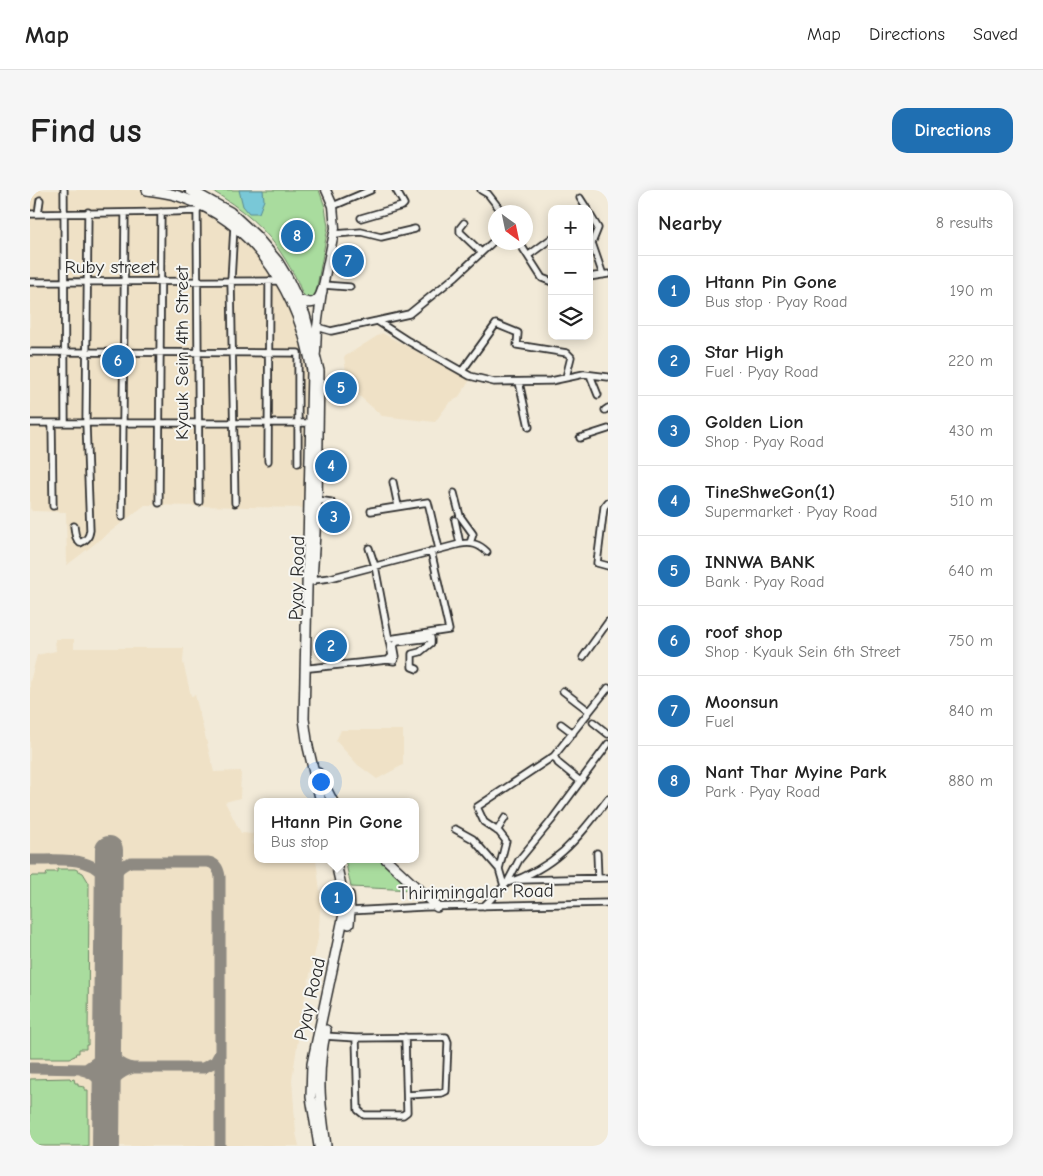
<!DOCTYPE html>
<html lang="en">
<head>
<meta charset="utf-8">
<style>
  body { margin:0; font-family:"Comic Neue",sans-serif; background:#f6f6f6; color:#222 }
  .controls { position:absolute; right:15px; top:15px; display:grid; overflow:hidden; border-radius:10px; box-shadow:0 2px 12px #0003 }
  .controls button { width:45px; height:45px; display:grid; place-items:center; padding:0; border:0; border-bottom:1px solid #e0e0e0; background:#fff; color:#222; font:25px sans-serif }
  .compass { position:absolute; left:458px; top:15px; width:45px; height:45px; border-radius:50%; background:#fff; box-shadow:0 2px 12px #0003; rotate:147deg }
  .you { position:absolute; left:290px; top:591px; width:18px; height:18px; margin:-12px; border:4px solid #fff; border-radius:50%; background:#1a73e8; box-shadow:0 0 0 8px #1a73e833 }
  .badge { display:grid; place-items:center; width:32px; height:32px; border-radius:50%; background:#1f6fb2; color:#fff; font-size:16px; font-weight:700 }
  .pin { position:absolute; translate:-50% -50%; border:2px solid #fff; box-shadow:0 1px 5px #0006 }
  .popup { position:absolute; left:224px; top:608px; width:165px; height:65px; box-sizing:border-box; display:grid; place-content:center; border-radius:10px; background:#fff; filter:drop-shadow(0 1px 4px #0005); font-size:16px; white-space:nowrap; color:#767676 }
  .popup b { font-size:19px; color:#222 }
  .popup::after { content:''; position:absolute; left:50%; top:100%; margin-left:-10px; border:10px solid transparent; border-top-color:#fff }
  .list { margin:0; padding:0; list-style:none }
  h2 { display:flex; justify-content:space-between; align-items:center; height:65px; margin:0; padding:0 20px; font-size:21px }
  h2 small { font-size:16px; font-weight:400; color:#767676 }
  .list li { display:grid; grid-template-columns:32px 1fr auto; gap:15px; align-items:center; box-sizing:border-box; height:70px; padding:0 20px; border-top:1px solid #e0e0e0 }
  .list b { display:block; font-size:19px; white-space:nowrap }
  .list p { margin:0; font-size:16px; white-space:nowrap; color:#767676 }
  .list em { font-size:16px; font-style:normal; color:#767676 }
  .icon { flex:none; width:28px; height:28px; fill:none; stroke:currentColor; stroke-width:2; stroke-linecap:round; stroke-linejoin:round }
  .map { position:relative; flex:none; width:578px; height:956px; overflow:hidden; border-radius:15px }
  header { display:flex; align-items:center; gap:30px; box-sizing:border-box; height:70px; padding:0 25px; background:#fff; border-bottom:1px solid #e0e0e0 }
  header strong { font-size:24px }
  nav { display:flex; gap:28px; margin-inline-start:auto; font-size:18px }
  .intro { display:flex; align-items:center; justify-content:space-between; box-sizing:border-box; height:120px; padding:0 30px }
  h1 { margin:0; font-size:35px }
  .button { padding:12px 22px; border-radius:15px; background:#1f6fb2; color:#fff; font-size:18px; font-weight:700 }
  main { display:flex; gap:30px; padding:0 30px }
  aside { flex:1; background:#fff; border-radius:15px; box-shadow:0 2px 12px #0003 }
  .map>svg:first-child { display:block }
</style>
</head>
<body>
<header>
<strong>Map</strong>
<nav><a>Map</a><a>Directions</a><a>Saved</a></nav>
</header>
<div class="intro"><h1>Find us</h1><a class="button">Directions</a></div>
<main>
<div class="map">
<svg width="578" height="956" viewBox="0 0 578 956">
  <rect width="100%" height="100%" fill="#f2ead8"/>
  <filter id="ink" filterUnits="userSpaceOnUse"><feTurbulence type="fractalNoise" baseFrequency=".02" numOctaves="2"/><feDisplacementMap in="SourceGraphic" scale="10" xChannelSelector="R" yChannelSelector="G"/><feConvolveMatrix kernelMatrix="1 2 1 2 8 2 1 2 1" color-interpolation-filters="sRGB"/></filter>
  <g filter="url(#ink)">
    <path fill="#efe1c6" d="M 0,0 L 106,0 L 122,2 L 151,8 L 191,29 L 217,52 L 251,97 L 273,146 L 276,171 L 277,318 L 115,315 L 37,375 L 36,322 L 2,321 L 0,318 Z
      M 352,143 L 440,190 L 428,208 L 419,213 L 405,232 L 352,226 L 318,196 L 314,167 Z
      M 25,449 L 44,449 L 44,458 L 154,458 L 153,472 L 161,506 L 165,505 L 184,582 L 211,581 L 210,608 L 195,612 L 211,643 L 223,644 L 222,655 L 228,655 L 228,669 L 286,669 L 291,710 L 288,749 L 273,816 L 262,890 L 266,943 L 269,956 L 0,956 L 0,492 L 7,465 L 26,461 Z
      M 311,540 L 373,540 L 373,575 L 347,589 L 328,575 L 306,551 Z"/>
    <path fill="#a9dc9e" stroke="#6a8464" d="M 181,0 L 289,0 L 295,17 L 298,37 L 286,102 L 283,107 L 275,107 C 270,101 269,93 265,86 C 262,80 258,75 255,69 C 237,39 211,18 181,0 Z
      M 315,669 L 349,669 L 382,700 L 321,697 Z
      M 45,679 L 53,683 L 59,693 L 58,855 L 56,855 L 56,859 L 49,859 L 49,863 L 46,863 L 45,866 L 40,868 L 0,868 L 0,688 L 2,686 L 16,686 L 17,682 L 27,682 L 27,679 Z
      M 40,888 L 41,890 L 44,889 L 45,893 L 48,893 L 48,896 L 55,897 L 55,900 L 58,900 L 58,956 L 0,956 L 0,889 Z"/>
    <path fill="#79c8d7" stroke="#5a8992" d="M 209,0 L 233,0 L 234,10 L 229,23 L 219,23 L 213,16 Z"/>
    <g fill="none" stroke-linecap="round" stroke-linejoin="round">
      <path stroke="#8e8a82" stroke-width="11" d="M 0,670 C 28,671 66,663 79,695
        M 79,695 C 83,685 90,675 101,672 L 178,672 C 186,673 189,679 190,687 L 190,956
        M 76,853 C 80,867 89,876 103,878 L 173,878 L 185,872 L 190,863
        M 0,878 L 56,879 L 69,870 L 76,854
        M 52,880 C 66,883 73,892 76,905
        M 76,905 C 81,890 88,883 103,878"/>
      <path stroke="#8e8a82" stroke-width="28" d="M 76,956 L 79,660"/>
      <g stroke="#2b2b2b" stroke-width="9">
        <path id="minor" d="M 34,0 L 35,233
          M 451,0 L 458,4 L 472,22
          M 550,8 L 557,19
          M 303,16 L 341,0
          M 559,23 L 568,38 L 562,53 L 573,85
          M 0,24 C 56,23 111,23 167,21
          M 8,24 L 10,10
          M 331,28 L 372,16 L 374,14 L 366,0
          M 434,33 L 430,38 L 430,42 L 451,62
          M 204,36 L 201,91 L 205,313
          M 304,44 L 331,42 L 351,47 L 385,39
          M 489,52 L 512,88 L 522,92
          M 499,65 L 522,48
          M 559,87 L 578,84
          M 0,92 L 250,91
          M 293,95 L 320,97
          M 347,131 L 379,124 L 426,86 L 466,49
          M 287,137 L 301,141 L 347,131 L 378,151 L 440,186 L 464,192 L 521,191 L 554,184 L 578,187
          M 0,162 L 268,163 L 268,273
          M 432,181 L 466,134 L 488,143 L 487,155 L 537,163 L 541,167 L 536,187
          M 560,185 L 568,205
          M 489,192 L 499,237
          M 575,220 L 578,218
          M 0,233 L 281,233
          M 22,233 L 23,316
          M 550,248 L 578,239
          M 238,271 L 239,91
          M 363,292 L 368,316
          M 424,303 L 430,326 L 443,344 L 440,353
          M 287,310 L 301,312 L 301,317
          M 169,312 L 167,21 L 171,14
          M 578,312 L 574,317 L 567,373 L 578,376
          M 129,313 L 131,22
          M 341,321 L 398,312 L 409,359
          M 92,327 L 95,24
          M 425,330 L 430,354
          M 44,336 C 45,343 45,349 50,353 C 57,350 59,347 60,340 L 56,233 L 58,22
          M 283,390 L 300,388 L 430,354 C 442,352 449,354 457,362
          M 359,449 L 419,440 L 401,361
          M 553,467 L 578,432
          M 358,470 L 364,471 L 366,466 L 364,455 L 367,452 L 401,448 L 401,453 L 390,462 L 382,464 L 382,477 L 387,479
          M 280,478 L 358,470 L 362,466 L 345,376 L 339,358
          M 533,501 L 559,521
          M 563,532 L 578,544
          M 531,534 L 543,543
          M 524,566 L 528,573 L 550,591
          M 425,639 L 443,649 L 469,679
          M 467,641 L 475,628
          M 567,663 L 568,688
          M 490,690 L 578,688
          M 477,693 C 527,677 548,648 578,609
          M 474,696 L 469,679 L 476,651 L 469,642 L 454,632 L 447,617 L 524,566 L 578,498
          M 454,716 L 477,693 L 489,670 L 521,631 L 578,554
          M 319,721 L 394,717 L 578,713
          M 294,846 L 326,848 L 416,847 L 418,852 L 416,901 L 412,903 L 377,905
          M 326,848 L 328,920 L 334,925 L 373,925 L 377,922 L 375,847"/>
      </g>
      <g stroke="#2b2b2b" stroke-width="11">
        <path id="major" d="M 286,162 L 287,137 L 292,101 L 305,38 L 303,16 L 296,0"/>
      </g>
      <g stroke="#2b2b2b" stroke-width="12">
        <path id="highway" d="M 117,0 C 130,2 142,3 154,8 C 228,34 270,108 282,181 L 274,529 L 278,557 L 291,612
          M 160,0 L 200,22 L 225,45 L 248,72 L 257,87 L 275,125 L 289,181 L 287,312 L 282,390
          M 269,110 C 281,115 288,114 292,101
          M 288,583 L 303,612
          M 356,669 L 407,717
          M 319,734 L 320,721 L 319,705
          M 296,840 C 286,883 290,914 296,956
          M 289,956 L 281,907 L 282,874 L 314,724 L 314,709 L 305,669"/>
      </g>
      <use href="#minor" stroke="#f6f6f2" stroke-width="5.5"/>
      <use href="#major" stroke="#f6f6f2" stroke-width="8"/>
      <use href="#highway" stroke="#f6f6f2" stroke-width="9"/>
    </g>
  </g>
  <g text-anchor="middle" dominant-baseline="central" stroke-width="4" stroke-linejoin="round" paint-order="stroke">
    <g font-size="19" fill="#2b2b2b" stroke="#f6f6f2">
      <text x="80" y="77">Ruby street</text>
      <text transform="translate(152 163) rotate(-90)">Kyauk Sein 4th Street</text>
      <text transform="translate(267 388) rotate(-88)">Pyay Road</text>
      <text transform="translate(446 702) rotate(-1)">Thirimingalar Road</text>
      <text transform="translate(280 809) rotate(-77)">Pyay Road</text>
    </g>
  </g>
</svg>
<div class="controls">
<button>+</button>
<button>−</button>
<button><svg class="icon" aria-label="layers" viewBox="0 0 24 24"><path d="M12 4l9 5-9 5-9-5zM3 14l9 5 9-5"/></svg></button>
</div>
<svg class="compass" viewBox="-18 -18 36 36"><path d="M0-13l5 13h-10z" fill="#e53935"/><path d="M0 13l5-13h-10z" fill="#767676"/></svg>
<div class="you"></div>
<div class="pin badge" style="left:307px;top:708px">1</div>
<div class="popup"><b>Htann Pin Gone</b>Bus stop</div>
<div class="pin badge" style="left:301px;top:456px">2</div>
<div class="pin badge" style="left:304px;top:327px">3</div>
<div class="pin badge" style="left:301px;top:276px">4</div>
<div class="pin badge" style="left:311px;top:198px">5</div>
<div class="pin badge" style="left:88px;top:171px">6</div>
<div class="pin badge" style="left:318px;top:71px">7</div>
<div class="pin badge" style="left:267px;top:46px">8</div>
</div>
<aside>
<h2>Nearby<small>8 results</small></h2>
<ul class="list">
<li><span class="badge">1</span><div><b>Htann Pin Gone</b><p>Bus stop · Pyay Road</p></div><em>190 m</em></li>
<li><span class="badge">2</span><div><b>Star High</b><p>Fuel · Pyay Road</p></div><em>220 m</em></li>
<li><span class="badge">3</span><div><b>Golden Lion</b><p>Shop · Pyay Road</p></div><em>430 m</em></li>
<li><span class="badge">4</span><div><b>TineShweGon(1)</b><p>Supermarket · Pyay Road</p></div><em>510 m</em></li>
<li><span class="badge">5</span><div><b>INNWA BANK</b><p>Bank · Pyay Road</p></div><em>640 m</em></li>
<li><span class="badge">6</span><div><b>roof shop</b><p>Shop · Kyauk Sein 6th Street</p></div><em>750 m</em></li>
<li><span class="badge">7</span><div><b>Moonsun</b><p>Fuel</p></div><em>840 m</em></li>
<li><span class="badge">8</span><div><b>Nant Thar Myine Park</b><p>Park · Pyay Road</p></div><em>880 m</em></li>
</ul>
</aside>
</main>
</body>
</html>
